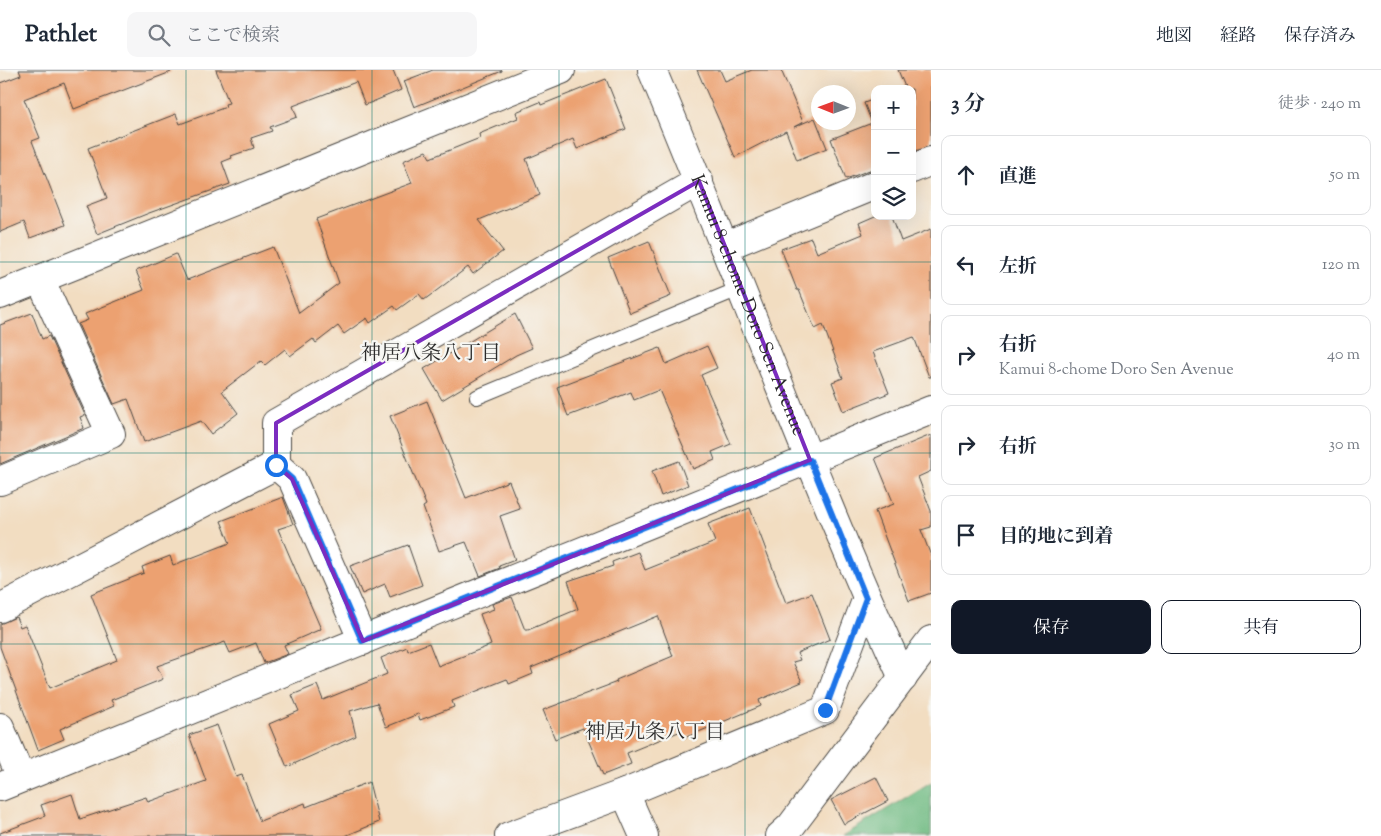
<!DOCTYPE html>
<html lang="ja">
<head>
<meta charset="utf-8">
<style>
  body { margin:0; font-family:"Sorts Mill Goudy","Noto Serif JP",serif; background:#f6f6f7; color:#1f2937 }
  .controls { position:absolute; right:15px; top:15px; display:grid; overflow:hidden; border-radius:10px; box-shadow:0 5px 20px #0002 }
  .controls button { width:45px; height:45px; display:grid; place-items:center; padding:0; border:0; border-bottom:1px solid #e0e1e3; background:#fff; color:#1f2937; font:25px sans-serif }
  .compass { position:absolute; left:811px; top:15px; width:45px; height:45px; border-radius:50%; background:#fff; box-shadow:0 5px 20px #0002; rotate:271deg }
  .stop { position:absolute; width:15px; height:15px; margin:-11px; border:4px solid #1a73e8; border-radius:50%; background:#fff }
  .stop.end { background:#1a73e8; border-color:#fff; box-shadow:0 1px 5px #0008 }
  .list { margin:0; padding:0; list-style:none }
  h2 { display:flex; justify-content:space-between; align-items:center; height:65px; margin:0; padding:0 20px; font-size:21px }
  h2 small { font-size:16px; font-weight:400; color:#747a83 }
  .list li { display:grid; grid-template-columns:32px 1fr auto; gap:15px; align-items:center; box-sizing:border-box; height:80px; margin:0 10px 10px; padding:0 10px; border:1px solid #e0e1e3; border-radius:10px }
  .list b { display:block; font-size:19px; white-space:nowrap }
  .list p { margin:0; font-size:16px; white-space:nowrap; color:#747a83 }
  .list em { font-size:16px; font-style:normal; color:#747a83 }
  .actions { display:flex; gap:10px; padding:15px 20px }
  .actions a { flex:1; padding:11px 0; border:1px solid #111827; border-radius:10px; text-align:center; font-size:18px; color:#111827 }
  .actions .main { background:#111827; color:#fff }
  .icon { flex:none; width:28px; height:28px; fill:none; stroke:currentColor; stroke-width:2; stroke-linecap:round; stroke-linejoin:round }
  .map { position:relative; flex:none; width:931px; height:766px; overflow:hidden }
  header { display:flex; align-items:center; gap:30px; box-sizing:border-box; height:70px; padding:0 25px; background:#fff; border-bottom:1px solid #e0e1e3 }
  header strong { font-size:24px }
  nav { display:flex; gap:28px; margin-inline-start:auto; font-size:18px }
  .search { width:350px; height:45px; background:#f6f6f7; display:flex; align-items:center; gap:12px; box-sizing:border-box; padding:0 18px; border-radius:10px; color:#747a83; font-size:19px }
  main { display:flex }
  aside { flex:1; background:#fff }
  .map>svg:first-child { display:block }
</style>
</head>
<body>
<header>
<strong>Pathlet</strong>
<div class="search"><svg class="icon" aria-label="search" viewBox="0 0 24 24"><circle cx="10" cy="10" r="6"/><path d="M15 15l6 6"/></svg>ここで検索</div>
<nav><a>地図</a><a>経路</a><a>保存済み</a></nav>
</header>
<main>
<div class="map">
<svg width="931" height="766" viewBox="0 0 931 766">
  <rect width="100%" height="100%" fill="#f6f6f2"/>
  <filter id="ink" filterUnits="userSpaceOnUse"><feTurbulence type="fractalNoise" baseFrequency=".02" numOctaves="2"/><feDisplacementMap in="SourceGraphic" scale="10" xChannelSelector="R" yChannelSelector="G"/><feConvolveMatrix kernelMatrix="1 2 1 2 8 2 1 2 1" color-interpolation-filters="sRGB"/></filter>
  <filter id="wash" filterUnits="userSpaceOnUse"><feTurbulence type="fractalNoise" baseFrequency=".0096" numOctaves="4" result="noise"/><feDisplacementMap in="SourceGraphic" scale="20" xChannelSelector="R" yChannelSelector="G"/><feGaussianBlur stdDeviation="1.12" result="paint"/><feColorMatrix in="noise" values="0 0 0 0 0 0 0 0 0 0 0 0 0 0 0 0 0 1.4 0 .05"/><feComposite in="paint" operator="in"/></filter>
  <g filter="url(#wash)">
    <rect width="100%" height="100%" fill="#f2ddc1"/>
    <path fill="#72bc84" stroke="#4e7458" d="M 931,712 L 931,766 L 843,766 Z"/>
    <g id="blocks">
      <path fill="#eca171" d="M 19,0 L 170,0 L 171,2 L 74,39 L 64,13 L 24,29 L 40,68 L 32,71 L 65,155 L 30,168 L 24,152 L 0,162 L 0,13 L 21,5 Z
        M 216,0 L 393,0 L 401,20 L 365,35 L 356,12 L 293,36 L 297,47 L 270,57 L 272,61 L 251,68 L 254,78 L 231,86 L 232,88 L 222,92 L 230,114 L 149,143 L 97,164 L 86,136 L 107,128 L 88,78 L 176,44 L 180,54 L 226,37 L 225,34 L 229,33 Z
        M 433,0 L 502,0 L 502,1 L 414,37 L 404,11 Z
        M 697,0 L 720,0 L 725,11 L 752,0 L 781,0 L 803,52 L 794,57 L 815,48 L 827,78 L 797,90 L 786,61 L 735,87 Z
        M 898,0 L 931,0 L 931,76 L 912,82 L 912,19 L 900,19 L 905,17 Z
        M 606,9 L 626,59 L 577,79 L 573,69 L 526,89 L 540,125 L 479,150 L 503,181 L 473,204 L 468,197 L 424,230 L 419,224 L 397,240 L 394,236 L 370,253 L 367,248 L 344,264 L 338,256 L 316,273 L 313,269 L 290,286 L 285,279 L 265,295 L 261,291 L 222,321 L 238,343 L 211,364 L 201,351 L 144,372 L 128,329 L 114,334 L 78,254 L 88,250 L 85,244 L 144,220 L 136,201 L 176,184 L 187,210 L 273,177 L 299,243 L 339,213 L 316,149 L 412,113 L 403,91 L 426,81 L 430,88 L 480,68 L 479,64 L 518,48 L 516,42 L 540,32 L 541,35 Z
        M 875,29 L 875,98 L 846,109 L 831,69 L 872,53 L 864,33 Z
        M 875,146 L 892,146 L 901,171 L 931,159 L 931,307 L 929,307 L 914,267 L 873,282 L 889,323 L 843,341 L 832,312 L 843,308 L 823,255 L 815,259 L 799,220 L 797,220 L 781,179 L 811,168 L 817,183 L 863,164 L 859,153 Z
        M 649,171 L 671,226 L 630,243 L 608,188 Z
        M 32,243 L 42,269 L 49,266 L 85,345 L 80,347 L 84,358 L 0,394 L 0,255 Z
        M 515,244 L 532,278 L 516,285 L 442,330 L 424,299 Z
        M 707,276 L 717,298 L 701,305 L 731,374 L 712,382 L 715,390 L 693,399 L 659,320 L 634,330 L 631,322 L 568,346 L 557,317 L 660,278 L 666,294 Z
        M 427,331 L 466,428 L 509,411 L 520,439 L 500,446 L 515,490 L 499,496 L 500,498 L 480,506 L 466,472 L 439,481 L 423,437 L 426,435 L 390,346 Z
        M 931,365 L 931,401 L 918,407 L 931,441 L 931,457 L 921,460 L 931,486 L 931,523 L 909,531 L 875,441 L 894,434 L 875,388 Z
        M 679,391 L 688,415 L 661,426 L 652,401 Z
        M 283,427 L 293,454 L 278,459 L 321,559 L 284,575 L 288,584 L 264,593 L 256,573 L 230,583 L 225,572 L 157,596 L 163,609 L 111,630 L 114,636 L 60,659 L 64,669 L 38,680 L 0,577 L 0,554 L 16,547 L 20,557 L 25,555 L 50,618 L 117,590 L 91,524 L 144,503 L 142,497 L 170,486 L 173,495 L 230,473 L 221,451 Z
        M 750,438 L 786,533 L 812,523 L 830,569 L 797,583 L 800,590 L 793,592 L 802,612 L 759,630 L 761,636 L 684,668 L 681,661 L 627,683 L 631,694 L 603,705 L 583,658 L 555,669 L 543,640 L 617,612 L 616,610 L 673,586 L 658,546 L 531,598 L 533,604 L 509,614 L 507,609 L 452,631 L 454,637 L 420,650 L 418,644 L 386,657 L 377,633 L 350,641 L 356,666 L 287,697 L 269,654 L 299,641 L 292,625 L 317,615 L 323,630 L 387,604 L 381,588 L 407,577 L 408,581 L 429,573 L 438,596 L 491,575 L 480,544 L 494,539 L 492,534 L 512,527 L 525,560 L 528,560 L 578,539 L 568,511 L 613,496 L 612,492 L 638,482 L 645,500 L 715,472 L 708,454 Z
        M 408,475 L 422,515 L 390,527 L 385,514 L 362,524 L 350,496 Z
        M 217,655 L 236,707 L 242,705 L 260,751 L 305,733 L 306,737 L 369,712 L 379,752 L 345,766 L 0,766 L 0,763 L 45,746 L 41,735 L 72,724 L 80,749 L 146,727 L 148,732 L 206,711 L 189,665 Z
        M 876,707 L 888,731 L 844,754 L 831,730 Z"/>
    </g>
  </g>
  <g filter="url(#ink)">
    <use href="#blocks" fill-opacity="0" stroke="#494642" stroke-width="1"/>
    <g fill="none" stroke-linecap="round" stroke-linejoin="round">
      <g stroke="#494642" stroke-width="16">
        <path id="service" d="M 477,327 L 741,218"/>
      </g>
      <g stroke="#494642" stroke-width="30">
        <g id="minor">
          <path id="s1" d="M 652,0 C 737,202 812,408 903,608"/>
          <path d="M 912,99 L 931,91"/>
          <path d="M 724,177 L 875,115"/>
          <path d="M 0,225 L 561,0"/>
          <path d="M 0,411 L 111,364 L 40,209"/>
          <path d="M 0,538 L 276,395"/>
          <path d="M 363,571 L 292,409 L 276,395 L 276,353 L 699,111"/>
          <path d="M 0,657 L 21,708"/>
          <path d="M 0,717 L 931,340"/>
          <path d="M 625,723 L 644,766"/>
          <path d="M 509,766 L 625,723 L 825,640 L 867,528"/>
          <path d="M 780,766 L 791,756 L 931,570"/>
        </g>
      </g>
      <use href="#service" stroke="#fff" stroke-width="14"/>
      <use href="#minor" stroke="#fff" stroke-width="28"/>
    </g>
  </g>
  <g fill="none" stroke-linecap="round" stroke-linejoin="round" filter="url(#ink)">
    <path stroke="#1a73e8" stroke-width="6" d="M 276,395 L 292,409 L 362,571 L 810,390 L 866,528 L 825,640"/>
  </g>
  <path fill="none" stroke="#7b2cbf" stroke-width="4" stroke-linejoin="round" d="M 699,111 L 810,390 L 363,571 L 292,409 L 276,395 L 276,353 Z"/>
  <path fill="none" stroke="#0f766e" stroke-width="1" stroke-opacity="0.55" d="M 186,0 L 186,766M 372,0 L 372,766M 559,0 L 559,766M 745,0 L 745,766M 0,192 L 931,192M 0,383 L 931,383M 0,574 L 931,574"/>
  <g text-anchor="middle" dominant-baseline="central" stroke-width="4.5" stroke-linejoin="round" paint-order="stroke">
    <g font-size="19" fill="#2b2b2b" stroke="#f6f6f2">
      <text stroke="none"><textPath href="#s1" startOffset="254">Kamui 8-chome Doro Sen Avenue</textPath></text>
    </g>
    <g font-size="20" fill="#2b2b2b" stroke="#f6f6f2">
      <text x="431" y="284">神居八条八丁目</text>
      <text x="655" y="663">神居九条八丁目</text>
    </g>
  </g>
</svg>
<div class="controls">
<button>+</button>
<button>−</button>
<button><svg class="icon" aria-label="layers" viewBox="0 0 24 24"><path d="M12 4l9 5-9 5-9-5zM3 14l9 5 9-5"/></svg></button>
</div>
<svg class="compass" viewBox="-18 -18 36 36"><path d="M0-13l5 13h-10z" fill="#e53935"/><path d="M0 13l5-13h-10z" fill="#747a83"/></svg>
<div class="stop" style="left:276px;top:395px"></div>
<div class="stop end" style="left:825px;top:640px"></div>
</div>
<aside>
<h2>3 分<small>徒歩 · 240 m</small></h2>
<ul class="list">
<li><svg class="icon" aria-label="ahead" viewBox="0 0 24 24"><path d="M12 20V5M6 11l6-6 6 6"/></svg><div><b>直進</b></div><em>50 m</em></li>
<li><svg class="icon" aria-label="left" viewBox="0 0 24 24"><path d="M17 20v-9H6M10 6l-5 5 5 5"/></svg><div><b>左折</b></div><em>120 m</em></li>
<li><svg class="icon" aria-label="right" viewBox="0 0 24 24"><path d="M7 20v-9h11M14 6l5 5-5 5"/></svg><div><b>右折</b><p>Kamui 8-chome Doro Sen Avenue</p></div><em>40 m</em></li>
<li><svg class="icon" aria-label="right" viewBox="0 0 24 24"><path d="M7 20v-9h11M14 6l5 5-5 5"/></svg><div><b>右折</b></div><em>30 m</em></li>
<li><svg class="icon" aria-label="arrive" viewBox="0 0 24 24"><path d="M6 21V4h12l-3 4 3 4H6"/></svg><div><b>目的地に到着</b></div></li>
</ul>
<div class="actions"><a class="main">保存</a><a>共有</a></div>
</aside>
</main>
</body>
</html>
